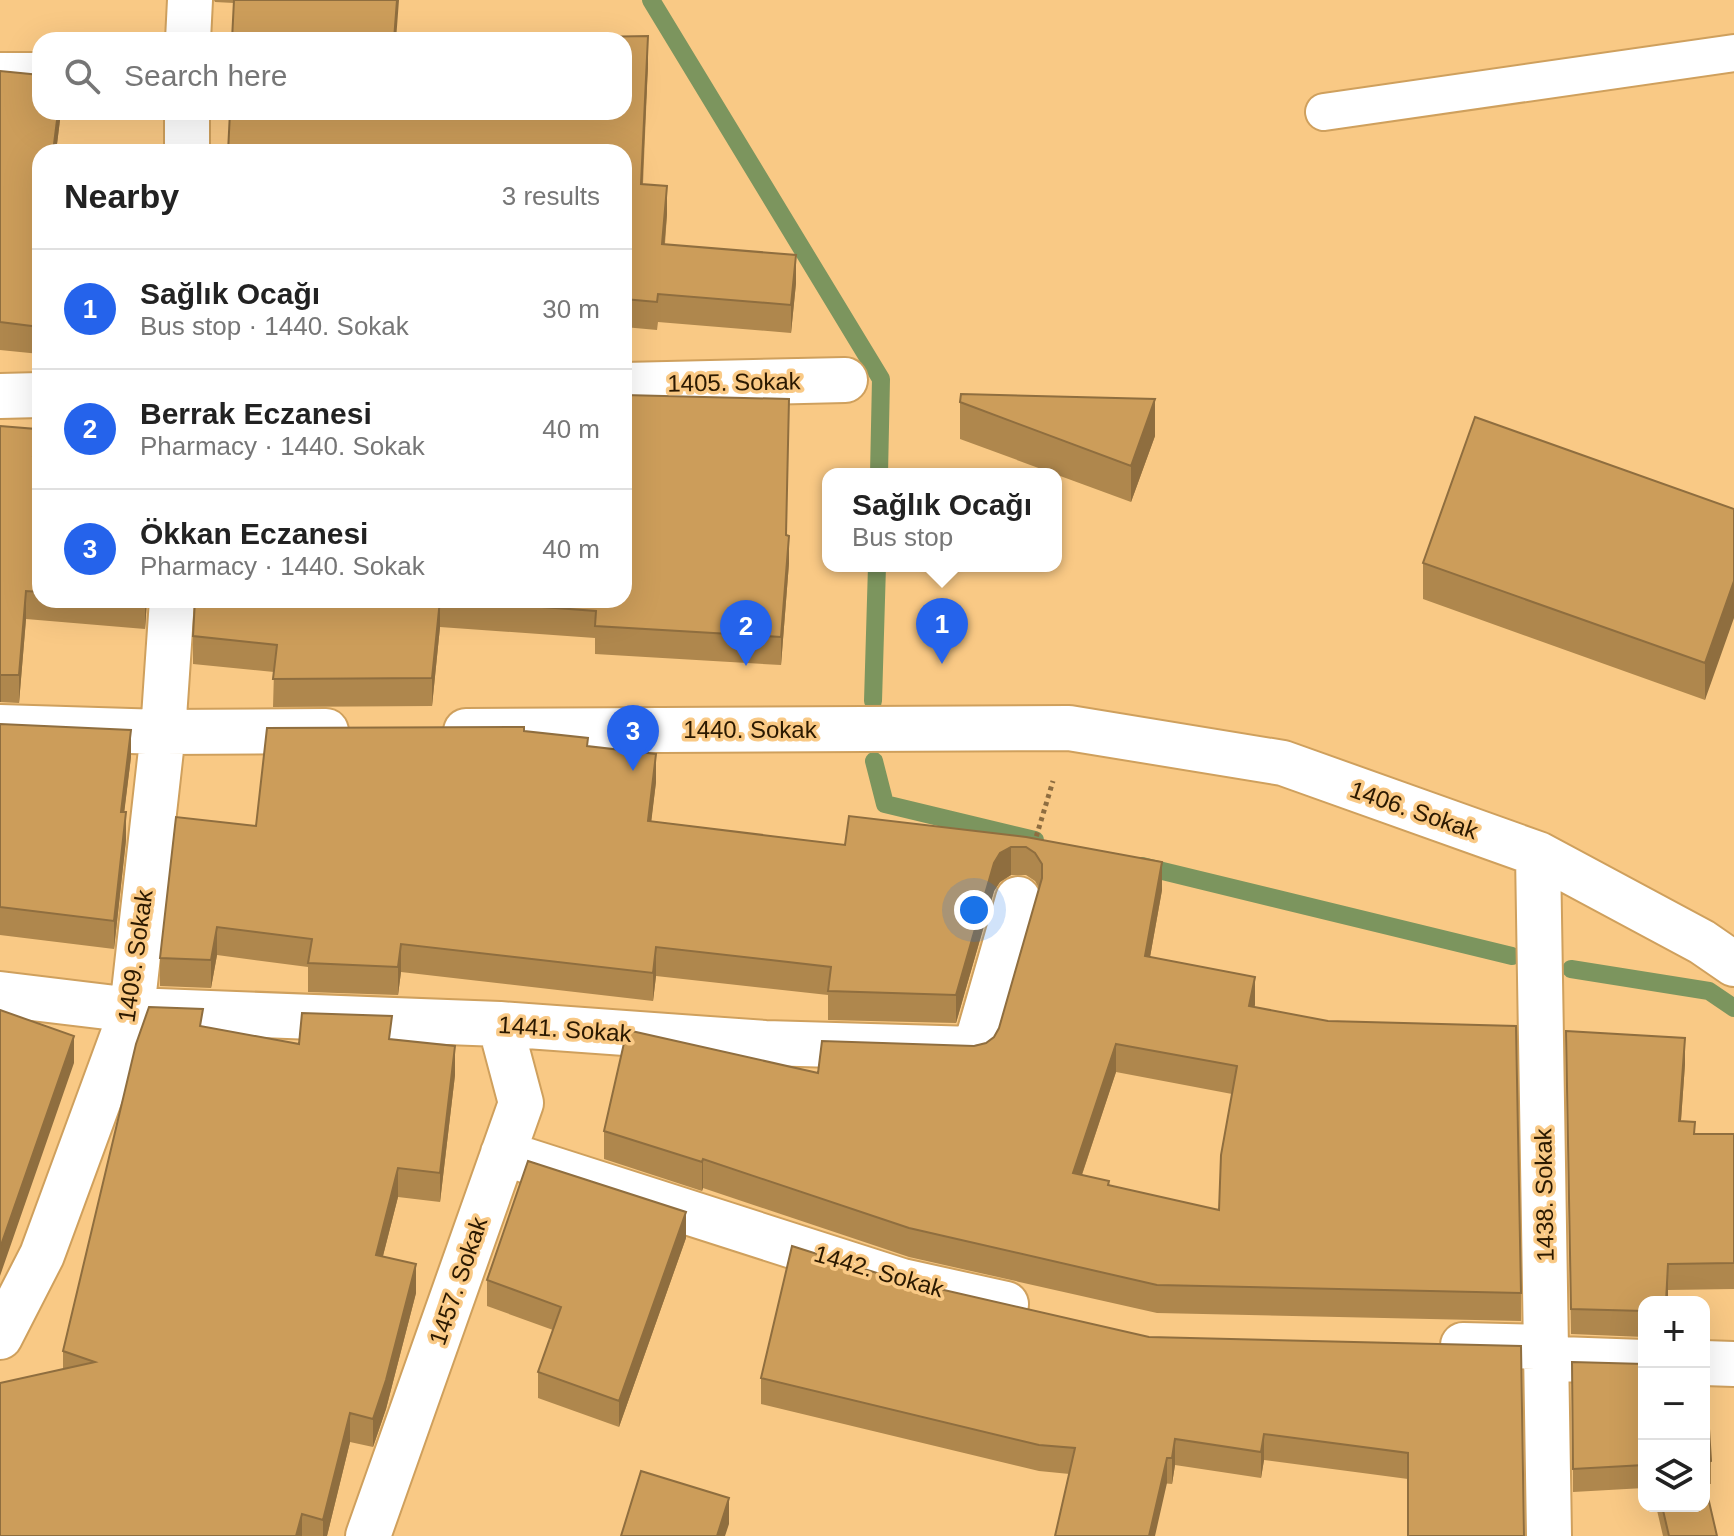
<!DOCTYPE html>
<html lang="en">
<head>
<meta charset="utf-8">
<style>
  body { margin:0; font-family:Arial,sans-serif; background:#f2f2f2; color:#222 }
  .controls { position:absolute; right:24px; bottom:24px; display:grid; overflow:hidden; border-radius:16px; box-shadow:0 8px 32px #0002 }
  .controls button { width:72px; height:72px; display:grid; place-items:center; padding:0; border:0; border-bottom:2px solid #e0e0e0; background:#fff; color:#222; font:40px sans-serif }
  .you { position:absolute; left:974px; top:910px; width:28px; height:28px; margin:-20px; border:6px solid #fff; border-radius:50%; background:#1a73e8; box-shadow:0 0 0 12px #1a73e833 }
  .badge { display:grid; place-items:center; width:52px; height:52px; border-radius:50%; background:#2563eb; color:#fff; font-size:26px; font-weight:700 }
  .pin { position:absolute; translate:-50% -66px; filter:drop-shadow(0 2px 4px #0008) }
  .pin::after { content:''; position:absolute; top:42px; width:28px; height:24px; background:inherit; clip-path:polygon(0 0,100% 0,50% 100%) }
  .popup { position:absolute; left:822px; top:468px; width:240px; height:104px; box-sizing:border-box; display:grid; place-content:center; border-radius:16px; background:#fff; filter:drop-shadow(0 2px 6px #0005); font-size:26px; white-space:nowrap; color:#767676 }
  .popup b { font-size:30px; color:#222 }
  .popup::after { content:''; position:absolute; left:50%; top:100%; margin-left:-16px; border:16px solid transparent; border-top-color:#fff }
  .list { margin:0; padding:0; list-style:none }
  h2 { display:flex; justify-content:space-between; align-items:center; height:104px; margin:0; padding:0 32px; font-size:34px }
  h2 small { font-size:26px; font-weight:400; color:#767676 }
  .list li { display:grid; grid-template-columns:52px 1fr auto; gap:24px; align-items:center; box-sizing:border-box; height:120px; padding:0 32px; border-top:2px solid #e0e0e0 }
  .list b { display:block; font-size:30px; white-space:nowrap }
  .list p { margin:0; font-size:26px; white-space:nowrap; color:#767676 }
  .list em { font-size:26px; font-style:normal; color:#767676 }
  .icon { flex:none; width:44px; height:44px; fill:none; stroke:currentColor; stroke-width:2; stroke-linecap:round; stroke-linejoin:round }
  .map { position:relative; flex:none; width:1734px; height:1536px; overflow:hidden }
  .search { position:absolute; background:#fff; box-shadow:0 8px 32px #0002; left:32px; top:32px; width:600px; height:88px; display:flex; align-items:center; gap:20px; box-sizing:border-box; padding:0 28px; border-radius:24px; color:#767676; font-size:30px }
  .panel { position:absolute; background:#fff; box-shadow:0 8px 32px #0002; left:32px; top:144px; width:600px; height:464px; border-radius:24px }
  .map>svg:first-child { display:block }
</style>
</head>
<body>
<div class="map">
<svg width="1734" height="1536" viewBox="0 0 1734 1536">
  <rect width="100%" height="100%" fill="#f9c985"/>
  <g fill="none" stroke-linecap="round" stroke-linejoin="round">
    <path stroke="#7c955e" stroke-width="18" d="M 651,0 L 881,379 L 879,474
      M 873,701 L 877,566
      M 874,761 L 885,804 L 1035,840
      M 1142,866 L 1512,956
      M 1571,969 L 1709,991 L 1734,1008"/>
    <g stroke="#cfa05d" stroke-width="40">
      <path id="service" d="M 1324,112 L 1734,53"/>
    </g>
    <g stroke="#cfa05d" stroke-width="48">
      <path id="minor" d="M 188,40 L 190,0
        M 0,75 L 40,75
        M 187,152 L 187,112
        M 624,385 L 845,380
        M 0,396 L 40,395
        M 0,727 L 163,732 L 326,731
        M 466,731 L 1069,728 L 1283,763 L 1538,854 L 1702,942 L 1734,964
        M 1538,854 L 1549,1536
        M 0,994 L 132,1010 L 500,1024 L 765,1043 L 975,1049 L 1018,899
        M 503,1153 L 902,1281 L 1006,1304
        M 0,1337 L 42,1255 L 132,1010 L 163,732 L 172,600
        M 1463,1345 L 1546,1347 L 1559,1359 L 1644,1362
        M 1704,1363 L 1734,1364
        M 368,1536 L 521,1103 L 500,1024"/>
    </g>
    <path stroke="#8e6d40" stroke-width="5" stroke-dasharray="4 4" stroke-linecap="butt" d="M 1034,844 L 1053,781"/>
    <use href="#service" stroke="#fff" stroke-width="36"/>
    <use href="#minor" stroke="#fff" stroke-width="44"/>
  </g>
  <path fill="#af874d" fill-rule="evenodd" d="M 214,0 L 399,0 L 234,3 L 215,2 Z
    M 648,64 L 643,184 L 667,214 L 665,244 L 796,283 L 791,333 L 658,322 L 657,330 L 624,327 L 624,152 Z
    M 0,71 L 40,112 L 61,112 L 56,152 L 40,152 L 40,354 L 0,350 Z
    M 960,402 L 1155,436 L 1131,502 L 960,439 Z
    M 0,426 L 36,456 L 40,456 L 40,600 L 147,600 L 145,629 L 26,619 L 19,703 L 0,702 Z
    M 1734,509 L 1705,700 L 1423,599 L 1423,563 Z
    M 786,535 L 789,563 L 781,665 L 595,654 L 595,638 L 440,627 L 432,706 L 273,707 L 274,672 L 193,664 L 193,636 Z
    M 0,724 L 131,757 L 124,812 L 126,840 L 114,949 L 0,935 Z
    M 524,731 L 588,746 L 656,782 L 651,821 L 845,845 L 1026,837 L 1162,890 L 1150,957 L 1254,1007 L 1521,1293 L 1521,1321 L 1157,1313 L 909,1257 L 703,1188 L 702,1191 L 604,1159 L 604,1131 L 818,1073 L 986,1043 L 994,1037 L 999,1028 L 1039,888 L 1035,881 L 1026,875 L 1011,875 L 1000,882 L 994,891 L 956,1023 L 828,1020 L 828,995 L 656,976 L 653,1001 L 401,972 L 398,995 L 308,992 L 308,967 L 217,955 L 211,988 L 160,986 L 160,958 L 256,826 ZM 1116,1072 L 1232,1094 L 1219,1210 L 1109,1186 L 1082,1175 Z
    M 203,1027 L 299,1044 L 392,1039 L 455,1075 L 440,1202 L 398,1197 L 383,1256 L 416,1293 L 386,1409 L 373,1447 L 350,1442 L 327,1536 L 0,1536 L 63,1369 L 63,1351 Z
    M 1566,1031 L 1685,1064 L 1681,1121 L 1695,1134 L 1734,1134 L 1734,1289 L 1668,1290 L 1644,1302 L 1644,1337 L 1571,1334 Z
    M 686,1238 L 619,1427 L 538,1398 L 538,1372 L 553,1330 L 487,1306 L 487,1280 Z
    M 896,1279 L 1149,1337 L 1521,1346 L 1408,1479 L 1264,1460 L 1261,1478 L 1175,1465 L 1172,1484 L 1039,1471 L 761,1404 L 761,1378 Z
    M 1572,1362 L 1644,1364 L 1644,1488 L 1573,1492 Z
    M 1704,1365 L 1711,1461 L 1711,1484 L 1705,1484 L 1717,1536 L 1663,1536 L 1656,1506 L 1704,1506 Z"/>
  <path fill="#8f6e3f" d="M 397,0 L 399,0 L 396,40 L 394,40 Z
    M 648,36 L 648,64 L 641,212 L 641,184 Z
    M 58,112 L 61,112 L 56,152 L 53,152 Z
    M 667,186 L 667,214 L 662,272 L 662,244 Z
    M 796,255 L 796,283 L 791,333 L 791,305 Z
    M 1155,399 L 1155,436 L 1131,502 L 1131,466 Z
    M 789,536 L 789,563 L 781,665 L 781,637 Z
    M 1734,581 L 1734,618 L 1705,700 L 1705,663 Z
    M 26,591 L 26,619 L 19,703 L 19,675 Z
    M 145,600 L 147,600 L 145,629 Z
    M 440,600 L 440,627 L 432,706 L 432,678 Z
    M 1,674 L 1,702 L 0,702 L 0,675 Z
    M 131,730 L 131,757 L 121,839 L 121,812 Z
    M 656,754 L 656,782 L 648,849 L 648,821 Z
    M 126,812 L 126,840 L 114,949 L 114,921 Z
    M 1011,847 L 1011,875 L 1000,882 L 994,891 L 956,1023 L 956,995 L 994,863 L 1000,853 Z
    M 1162,862 L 1162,890 L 1145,985 L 1145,956 Z
    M 217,927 L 217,955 L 211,988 L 211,960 Z
    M 401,944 L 401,972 L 398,995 L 398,967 Z
    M 656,947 L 656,976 L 653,1001 L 653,973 Z
    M 1255,977 L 1255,1005 L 1249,1034 L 1249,1006 Z
    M 74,1036 L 74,1063 L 0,1276 L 0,1248 Z
    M 1685,1038 L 1685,1064 L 1679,1147 L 1679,1121 Z
    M 1116,1044 L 1116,1072 L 1073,1201 L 1073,1173 Z
    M 455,1046 L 455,1075 L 440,1202 L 440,1173 Z
    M 703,1159 L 703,1188 L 702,1191 L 702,1162 Z
    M 398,1168 L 398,1197 L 376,1283 L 376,1255 Z
    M 686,1212 L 686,1238 L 619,1427 L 619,1401 Z
    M 416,1264 L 416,1293 L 386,1409 L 373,1447 L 373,1419 Z
    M 1668,1264 L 1668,1302 L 1666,1302 Z
    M 350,1413 L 350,1442 L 327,1536 L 323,1536 L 323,1520 Z
    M 1264,1434 L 1264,1460 L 1261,1478 L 1261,1452 Z
    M 1175,1439 L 1175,1465 L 1172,1484 L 1172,1458 Z
    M 1167,1458 L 1167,1483 L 1155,1536 L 1149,1536 Z
    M 729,1498 L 729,1524 L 725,1536 L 717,1536 Z
    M 302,1514 L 302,1536 L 296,1536 Z"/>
  <path fill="#cc9d5a" stroke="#8f6e3f" stroke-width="2" fill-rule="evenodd" d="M 234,0 L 397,0 L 394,40 L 232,40 Z
    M 648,36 L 641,184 L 667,186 L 662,244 L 796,255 L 791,305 L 658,294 L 657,302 L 624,299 L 624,152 L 228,152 L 230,112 L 624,112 L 624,40 L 422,40 Z
    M 0,71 L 40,75 L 40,112 L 58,112 L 53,152 L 40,152 L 40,327 L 0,322 Z
    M 961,394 L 1155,399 L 1131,466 L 960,402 Z
    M 624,395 L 789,399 L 786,535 L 789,536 L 781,637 L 595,626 L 596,611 L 447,600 L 624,600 Z
    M 1475,417 L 1734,509 L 1734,581 L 1705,663 L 1423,563 Z
    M 0,426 L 36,429 L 33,456 L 40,456 L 40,592 L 26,591 L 19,675 L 0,675 Z
    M 195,600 L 440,600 L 432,678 L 273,679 L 277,645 L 193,636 Z
    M 0,724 L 131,730 L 121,812 L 126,812 L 114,921 L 0,907 Z
    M 524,727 L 524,731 L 588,738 L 587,746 L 656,754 L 648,821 L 845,845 L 849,816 L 1026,837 L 1162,862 L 1145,956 L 1255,977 L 1249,1006 L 1328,1021 L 1516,1026 L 1521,1293 L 1157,1285 L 909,1228 L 703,1159 L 702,1162 L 604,1131 L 627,1030 L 818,1073 L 822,1041 L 974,1046 L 986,1043 L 994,1037 L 999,1028 L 1042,878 L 1042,864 L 1035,853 L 1026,847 L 1011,847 L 1000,853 L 994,863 L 956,995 L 828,991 L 831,967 L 656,947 L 653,973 L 401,944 L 398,967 L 308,963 L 312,939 L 217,927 L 211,960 L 160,958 L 176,817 L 256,826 L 267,728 ZM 1116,1044 L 1237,1066 L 1221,1155 L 1219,1210 L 1108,1185 L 1109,1181 L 1073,1173 Z
    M 149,1007 L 203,1009 L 200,1026 L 299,1044 L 302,1013 L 392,1016 L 389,1039 L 455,1046 L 440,1173 L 398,1168 L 376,1255 L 416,1264 L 386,1380 L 373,1419 L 350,1413 L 323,1520 L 302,1514 L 296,1536 L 0,1536 L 0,1383 L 95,1362 L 63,1351 L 136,1044 Z
    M 0,1010 L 74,1036 L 0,1248 Z
    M 1566,1031 L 1685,1038 L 1679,1121 L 1695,1122 L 1694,1134 L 1734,1134 L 1734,1263 L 1668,1264 L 1666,1302 L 1644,1302 L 1644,1311 L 1571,1309 Z
    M 528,1161 L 686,1212 L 619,1401 L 538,1372 L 561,1307 L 487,1280 Z
    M 792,1246 L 896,1279 L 1149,1337 L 1521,1346 L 1524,1536 L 1408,1536 L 1408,1453 L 1264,1434 L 1261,1452 L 1175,1439 L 1172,1458 L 1167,1458 L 1149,1536 L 1055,1536 L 1075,1448 L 1039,1445 L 761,1378 Z
    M 1572,1362 L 1644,1364 L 1644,1465 L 1573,1469 Z
    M 1704,1365 L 1705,1365 L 1711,1461 L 1704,1462 Z
    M 641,1471 L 729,1498 L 717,1536 L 621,1536 Z
    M 1704,1480 L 1717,1536 L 1669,1536 L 1662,1506 L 1704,1506 Z"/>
  <g text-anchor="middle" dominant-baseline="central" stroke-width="7" stroke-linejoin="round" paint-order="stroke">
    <g font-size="24" fill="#2b1900" stroke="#f9c985">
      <text transform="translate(734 382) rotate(-1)">1405. Sokak</text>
      <text x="750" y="729">1440. Sokak</text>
      <text transform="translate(1414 810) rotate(19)">1406. Sokak</text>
      <text transform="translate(135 956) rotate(-82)">1409. Sokak</text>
      <text transform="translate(565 1029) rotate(4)">1441. Sokak</text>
      <text transform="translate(1544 1195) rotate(-91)">1438. Sokak</text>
      <text transform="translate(879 1271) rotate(16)">1442. Sokak</text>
      <text transform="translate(458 1281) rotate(-71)">1457. Sokak</text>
    </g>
  </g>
</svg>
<div class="controls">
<button>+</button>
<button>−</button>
<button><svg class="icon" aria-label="layers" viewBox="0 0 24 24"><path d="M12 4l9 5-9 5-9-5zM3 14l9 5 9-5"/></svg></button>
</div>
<div class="you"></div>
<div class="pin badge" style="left:942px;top:664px">1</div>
<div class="popup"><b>Sağlık Ocağı</b>Bus stop</div>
<div class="pin badge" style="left:746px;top:666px">2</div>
<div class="pin badge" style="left:633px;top:771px">3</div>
<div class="search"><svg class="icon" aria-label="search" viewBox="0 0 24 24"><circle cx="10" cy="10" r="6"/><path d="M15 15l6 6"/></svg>Search here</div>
<section class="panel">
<h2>Nearby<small>3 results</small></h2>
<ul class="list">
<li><span class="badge">1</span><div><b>Sağlık Ocağı</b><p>Bus stop · 1440. Sokak</p></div><em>30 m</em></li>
<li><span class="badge">2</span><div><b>Berrak Eczanesi</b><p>Pharmacy · 1440. Sokak</p></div><em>40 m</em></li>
<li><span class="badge">3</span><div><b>Ökkan Eczanesi</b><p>Pharmacy · 1440. Sokak</p></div><em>40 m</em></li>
</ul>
</section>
</div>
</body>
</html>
